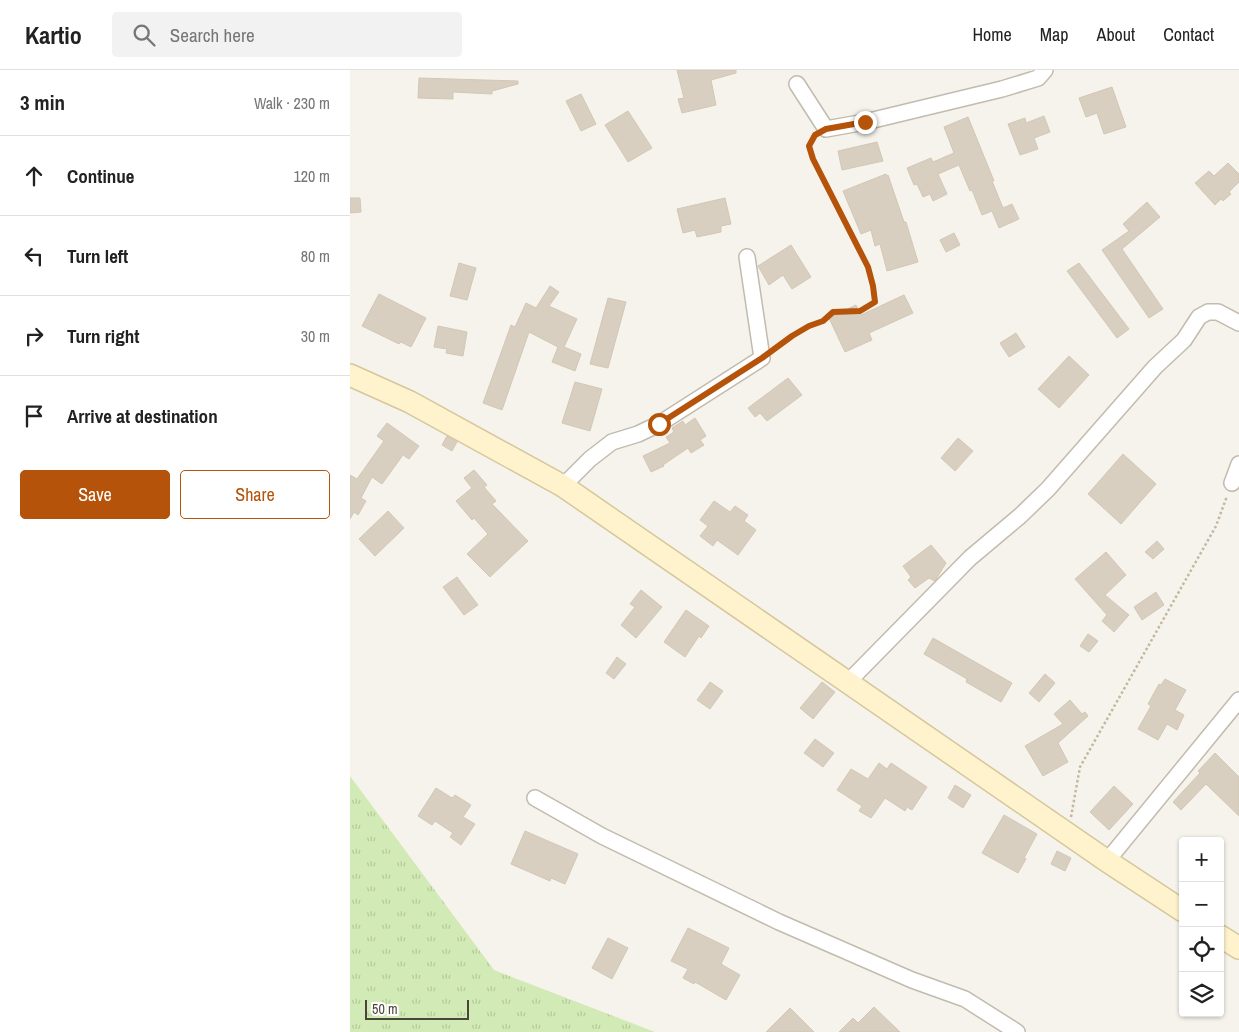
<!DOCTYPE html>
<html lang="en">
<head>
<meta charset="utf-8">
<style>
  body { margin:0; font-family:"Archivo Narrow",sans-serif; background:#f2f2f2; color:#222 }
  .controls { position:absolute; right:15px; bottom:15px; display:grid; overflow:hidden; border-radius:5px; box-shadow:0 1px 4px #0004 }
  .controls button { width:45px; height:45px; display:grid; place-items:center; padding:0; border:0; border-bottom:1px solid #e0e0e0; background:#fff; color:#222; font:25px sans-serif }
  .scale { position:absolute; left:15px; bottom:12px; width:104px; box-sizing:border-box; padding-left:5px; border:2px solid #4b4439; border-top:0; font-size:14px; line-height:18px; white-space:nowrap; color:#4b4439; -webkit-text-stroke:4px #fff; paint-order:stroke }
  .stop { position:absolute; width:15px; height:15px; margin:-11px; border:4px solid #b45309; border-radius:50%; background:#fff }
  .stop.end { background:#b45309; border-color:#fff; box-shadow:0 1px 5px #0008 }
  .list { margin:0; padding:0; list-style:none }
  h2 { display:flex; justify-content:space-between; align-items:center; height:65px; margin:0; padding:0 20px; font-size:21px }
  h2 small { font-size:16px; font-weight:400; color:#767676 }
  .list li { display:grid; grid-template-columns:32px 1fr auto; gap:15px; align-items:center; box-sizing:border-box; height:80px; padding:0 20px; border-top:1px solid #e0e0e0 }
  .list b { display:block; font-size:19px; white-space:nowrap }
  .list em { font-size:16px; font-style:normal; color:#767676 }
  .actions { display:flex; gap:10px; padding:15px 20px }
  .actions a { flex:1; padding:11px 0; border:1px solid #b45309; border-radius:5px; text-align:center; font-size:18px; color:#b45309 }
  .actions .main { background:#b45309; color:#fff }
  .icon { flex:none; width:28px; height:28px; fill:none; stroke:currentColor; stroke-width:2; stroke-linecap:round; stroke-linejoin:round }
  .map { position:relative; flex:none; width:889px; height:962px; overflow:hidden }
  header { display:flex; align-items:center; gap:30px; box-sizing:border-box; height:70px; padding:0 25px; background:#fff; border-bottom:1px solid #e0e0e0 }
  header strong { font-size:24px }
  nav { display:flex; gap:28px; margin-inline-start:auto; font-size:18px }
  .search { width:350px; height:45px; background:#f2f2f2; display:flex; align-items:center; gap:12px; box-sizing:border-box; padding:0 18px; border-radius:5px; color:#767676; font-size:19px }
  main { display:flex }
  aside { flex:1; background:#fff }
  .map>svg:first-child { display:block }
</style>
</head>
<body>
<header>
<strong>Kartio</strong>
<div class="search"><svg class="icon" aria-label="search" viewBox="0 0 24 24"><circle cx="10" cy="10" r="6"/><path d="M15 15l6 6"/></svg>Search here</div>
<nav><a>Home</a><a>Map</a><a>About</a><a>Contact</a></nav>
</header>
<main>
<aside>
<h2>3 min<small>Walk · 230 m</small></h2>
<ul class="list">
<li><svg class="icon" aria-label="ahead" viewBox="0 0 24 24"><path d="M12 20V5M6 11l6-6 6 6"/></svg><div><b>Continue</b></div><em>120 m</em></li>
<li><svg class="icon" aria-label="left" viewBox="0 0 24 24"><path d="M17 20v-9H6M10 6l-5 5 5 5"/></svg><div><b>Turn left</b></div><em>80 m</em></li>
<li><svg class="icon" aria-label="right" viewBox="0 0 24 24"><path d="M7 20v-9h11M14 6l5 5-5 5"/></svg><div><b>Turn right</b></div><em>30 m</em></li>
<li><svg class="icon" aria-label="arrive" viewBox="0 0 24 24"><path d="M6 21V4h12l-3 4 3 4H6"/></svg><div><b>Arrive at destination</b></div></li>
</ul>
<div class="actions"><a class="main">Save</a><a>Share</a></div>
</aside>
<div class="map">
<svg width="889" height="962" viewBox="0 0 889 962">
  <defs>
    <pattern id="grass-tufts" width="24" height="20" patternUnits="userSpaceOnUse" patternTransform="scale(1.25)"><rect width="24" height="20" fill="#d2eab5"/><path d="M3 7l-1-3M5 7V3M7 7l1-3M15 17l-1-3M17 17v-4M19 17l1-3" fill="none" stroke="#b6ca9c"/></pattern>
  </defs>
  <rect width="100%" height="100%" fill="#f6f3ec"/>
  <path fill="url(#grass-tufts)" d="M 0,706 L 144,900 L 305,962 L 0,962 Z"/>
  <path fill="#d8cfc1" stroke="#d3c7b4" d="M 327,0 L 386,0 L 386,3 L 361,10 L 366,35 L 332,43 L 328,29 L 334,28 Z
    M 69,8 L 168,11 L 168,14 L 142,21 L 142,24 L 103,22 L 103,29 L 68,28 Z
    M 762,17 L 776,57 L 754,64 L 747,43 L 736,47 L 729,28 Z
    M 231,24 L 246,54 L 231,61 L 216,31 Z
    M 278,41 L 302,78 L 278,92 L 255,55 Z
    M 694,46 L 700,62 L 684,68 L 688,79 L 670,85 L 658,54 L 675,48 L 676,53 Z
    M 618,47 L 644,111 L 642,111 L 653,138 L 662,134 L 669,149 L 649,158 L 642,141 L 632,145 L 622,120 L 620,121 L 609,95 L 588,104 L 597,124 L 583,131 L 580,124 L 573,127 L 567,114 L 564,115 L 557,98 L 581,88 L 583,92 L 604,83 L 594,57 Z
    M 527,72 L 533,91 L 492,100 L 488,81 Z
    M 878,93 L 889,104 L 889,112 L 879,122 L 881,124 L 873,131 L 871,129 L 865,135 L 845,113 L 859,101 L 864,106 Z
    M 536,104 L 536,106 L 538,105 L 554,152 L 556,152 L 568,192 L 537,201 L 530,174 L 525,176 L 521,160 L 511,164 L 493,121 Z
    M 0,128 L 10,128 L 11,142 L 0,143 Z
    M 375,128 L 381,154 L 371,156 L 371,162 L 347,167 L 345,160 L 333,163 L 327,139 Z
    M 797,132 L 810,147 L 772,179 L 813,239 L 799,248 L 752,180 L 779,161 L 773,154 Z
    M 604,163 L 610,175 L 596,182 L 590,170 Z
    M 441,175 L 461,207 L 442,219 L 433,205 L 419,215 L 408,196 Z
    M 109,193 L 126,198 L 117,230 L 100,226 Z
    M 729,193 L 779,259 L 767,268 L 717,201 Z
    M 200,216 L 209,222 L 199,236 L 227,249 L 214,277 L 231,284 L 225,301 L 202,292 L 208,277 L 179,262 L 152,340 L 133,333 L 161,255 L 165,257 L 176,233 L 186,238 Z
    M 29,224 L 76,248 L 61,277 L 51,272 L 49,274 L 12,256 Z
    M 554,225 L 563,243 L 519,263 L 522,270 L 495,282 L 479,248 L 506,235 L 511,245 Z
    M 258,228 L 276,232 L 258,298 L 240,294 Z
    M 88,256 L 117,262 L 113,286 L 96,283 L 97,279 L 84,277 Z
    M 666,263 L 675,277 L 659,287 L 650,273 Z
    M 719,286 L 739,305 L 709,338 L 688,319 Z
    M 438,308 L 452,325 L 417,351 L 410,343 L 405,347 L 398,338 Z
    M 225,312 L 252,319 L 240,361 L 212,353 Z
    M 345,348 L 356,366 L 350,370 L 354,375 L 341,383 L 338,378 L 313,395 L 314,396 L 301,402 L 293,386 L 320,373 L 316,367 L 324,362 L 322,358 L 333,351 L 335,355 Z
    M 37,353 L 69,376 L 59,389 L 53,385 L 32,414 L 22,407 L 11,428 L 16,431 L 8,445 L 4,442 L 0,449 L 0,405 L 7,409 L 34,371 L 27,366 Z
    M 97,366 L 107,372 L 102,381 L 92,375 Z
    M 608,368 L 623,381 L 605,401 L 591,388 Z
    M 773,384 L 806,414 L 771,454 L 738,424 Z
    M 124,400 L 137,415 L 134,417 L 146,431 L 142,434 L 178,471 L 140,507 L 117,484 L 138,464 L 124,448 L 122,450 L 106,431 L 122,418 L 114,408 Z
    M 364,431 L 380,442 L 385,436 L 398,445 L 394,451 L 406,460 L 388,485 L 367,470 L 363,476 L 350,466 L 358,456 L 350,450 Z
    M 38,441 L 54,458 L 25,486 L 9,469 Z
    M 807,471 L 814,479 L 803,489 L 795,482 Z
    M 581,475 L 596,493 L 585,511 L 579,508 L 565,518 L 558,510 L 561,507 L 553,496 Z
    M 756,482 L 776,505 L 755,525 L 779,545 L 764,562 L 752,551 L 757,545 L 725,509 Z
    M 107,507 L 128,535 L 114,545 L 93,517 Z
    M 291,520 L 312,537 L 286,568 L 271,555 L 285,537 L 280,534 Z
    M 806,522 L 814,535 L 792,550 L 784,537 Z
    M 336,540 L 359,556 L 351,568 L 349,566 L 335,587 L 314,572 Z
    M 738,564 L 748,571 L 739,582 L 730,576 Z
    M 583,568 L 662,613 L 651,632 L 616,612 L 617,609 L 574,584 Z
    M 267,587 L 276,594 L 264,609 L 256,603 Z
    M 695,604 L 705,613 L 689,632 L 679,623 Z
    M 815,609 L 836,620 L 825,640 L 834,645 L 827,660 L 817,654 L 808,670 L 788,659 L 801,636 L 798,634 L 809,614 L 811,615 Z
    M 360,612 L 373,621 L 360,639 L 347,630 Z
    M 472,612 L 485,622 L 463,649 L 450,638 Z
    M 720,630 L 732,644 L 735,642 L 738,646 L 708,673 L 718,692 L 693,706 L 675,676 L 713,654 L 704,644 Z
    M 465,669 L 484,683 L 473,697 L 454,683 Z
    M 865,683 L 889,707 L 889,746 L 856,714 L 831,740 L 823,732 L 850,703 L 848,701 Z
    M 529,693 L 537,699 L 541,693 L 577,717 L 562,740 L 557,737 L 555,741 L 535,728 L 521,748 L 509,741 L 512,736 L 487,720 L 501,699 L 518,709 Z
    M 605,715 L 621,725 L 613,738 L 598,728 Z
    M 764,716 L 783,734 L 759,760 L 740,742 Z
    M 86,718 L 102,728 L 105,725 L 121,735 L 113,747 L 125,754 L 111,775 L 100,767 L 103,763 L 85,751 L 82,755 L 68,746 Z
    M 654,745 L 687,764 L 674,788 L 676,789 L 668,803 L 632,783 Z
    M 175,761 L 228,784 L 215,814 L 201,808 L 200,811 L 161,794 Z
    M 707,781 L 721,788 L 715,801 L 701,794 Z
    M 338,858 L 379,878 L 371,894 L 390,905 L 376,930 L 345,912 L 344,914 L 333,908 L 338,899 L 321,891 Z
    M 258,868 L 278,878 L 262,909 L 242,898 Z
    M 524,937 L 550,962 L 489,962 L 503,948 L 508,953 Z
    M 440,938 L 464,962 L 416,962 Z"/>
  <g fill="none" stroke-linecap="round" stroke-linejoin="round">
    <g stroke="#c2bbae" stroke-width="18">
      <path id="street" d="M 447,14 L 476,59 L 515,52 L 652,19 L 688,8 L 695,0
        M 882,413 L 889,394
        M 213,416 L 240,389 L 262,372 L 288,364 L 309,354 L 412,288 L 397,187
        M 498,612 L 620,488 L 670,446 L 698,419 L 805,297 L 834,270 L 849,247 L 858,242 L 868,242 L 889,253
        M 185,728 L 252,766 L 429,852 L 562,910 L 615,929 L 667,962
        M 757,791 L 889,630"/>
    </g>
    <g stroke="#d6c79b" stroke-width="24">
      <path id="secondary" d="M 0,305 L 60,332 L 213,416 L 757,791 L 833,841
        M 870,866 L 889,878"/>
    </g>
    <path stroke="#c4b79f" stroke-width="2.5" stroke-dasharray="2.5 2.5" stroke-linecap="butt" d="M 425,279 L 459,256 L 473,251 L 483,242 L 510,241 L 525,232 L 523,215 L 518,197 L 463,89 L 459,76 L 465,66
      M 721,747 L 730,697 L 866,456 L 877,426"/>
    <use href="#street" stroke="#fff" stroke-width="15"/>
    <use href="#secondary" stroke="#fff3cd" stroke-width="21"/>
  </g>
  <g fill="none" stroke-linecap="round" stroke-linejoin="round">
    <path stroke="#b45309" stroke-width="6" d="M 309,354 L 412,288 L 442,266 L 459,256 L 473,251 L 483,242 L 510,241 L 525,232 L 523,216 L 518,197 L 463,89 L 459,76 L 465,65 L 476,59 L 515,52"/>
  </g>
</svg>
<div class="controls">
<button>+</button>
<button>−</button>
<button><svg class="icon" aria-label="locate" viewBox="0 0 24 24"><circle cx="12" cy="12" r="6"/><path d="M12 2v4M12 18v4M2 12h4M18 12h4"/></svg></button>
<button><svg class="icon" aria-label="layers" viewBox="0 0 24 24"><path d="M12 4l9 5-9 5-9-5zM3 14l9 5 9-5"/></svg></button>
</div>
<div class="scale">50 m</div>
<div class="stop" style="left:309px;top:354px"></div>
<div class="stop end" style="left:515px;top:52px"></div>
</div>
</main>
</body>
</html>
